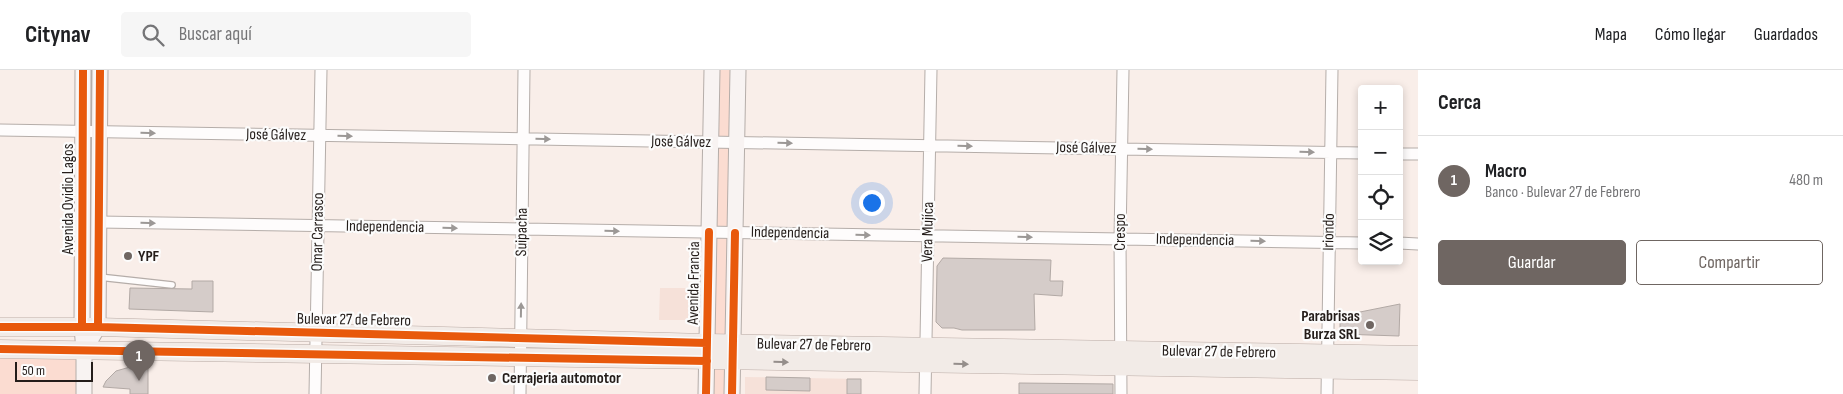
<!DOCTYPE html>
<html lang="es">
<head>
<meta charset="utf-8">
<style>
  body { margin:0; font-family:"Sofia Sans Condensed",sans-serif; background:#f6f6f6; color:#202124 }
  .controls { position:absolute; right:15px; top:15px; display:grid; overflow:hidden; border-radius:5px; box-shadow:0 2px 8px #0003 }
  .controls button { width:45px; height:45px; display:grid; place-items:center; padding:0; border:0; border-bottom:1px solid #e0e0e0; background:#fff; color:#202124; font:25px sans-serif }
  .scale { position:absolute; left:15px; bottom:12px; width:78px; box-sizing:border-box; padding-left:5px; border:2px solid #241d1a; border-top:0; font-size:14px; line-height:18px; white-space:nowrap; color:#241d1a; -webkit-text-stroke:4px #fcfcfc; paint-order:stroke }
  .you { position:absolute; left:871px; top:132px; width:18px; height:18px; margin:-12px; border:4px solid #fff; border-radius:50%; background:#1a73e8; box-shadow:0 0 0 8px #1a73e833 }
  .badge { display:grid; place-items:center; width:32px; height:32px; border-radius:50%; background:#6f6662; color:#fff; font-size:16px; font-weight:700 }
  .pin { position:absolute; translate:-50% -41px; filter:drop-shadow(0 1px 2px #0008) }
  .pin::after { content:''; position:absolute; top:26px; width:18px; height:15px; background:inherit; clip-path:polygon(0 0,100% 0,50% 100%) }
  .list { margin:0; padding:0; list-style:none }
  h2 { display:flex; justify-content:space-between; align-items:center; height:65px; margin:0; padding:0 20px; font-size:21px }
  h2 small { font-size:16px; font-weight:400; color:#757577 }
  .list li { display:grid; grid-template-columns:32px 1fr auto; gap:15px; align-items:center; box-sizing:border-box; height:90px; padding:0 20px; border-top:1px solid #e0e0e0 }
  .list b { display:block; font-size:19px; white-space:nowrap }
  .list p { margin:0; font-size:16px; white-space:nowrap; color:#757577 }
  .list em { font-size:16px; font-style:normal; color:#757577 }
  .actions { display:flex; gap:10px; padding:15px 20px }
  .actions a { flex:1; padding:11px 0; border:1px solid #6f6662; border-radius:5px; text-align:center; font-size:18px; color:#6f6662 }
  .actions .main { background:#6f6662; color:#fff }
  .icon { flex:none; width:28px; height:28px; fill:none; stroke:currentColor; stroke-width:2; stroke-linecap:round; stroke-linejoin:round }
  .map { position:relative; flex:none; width:1418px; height:324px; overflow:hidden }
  header { display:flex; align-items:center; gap:30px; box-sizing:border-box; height:70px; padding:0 25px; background:#fff; border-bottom:1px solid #e0e0e0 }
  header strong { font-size:24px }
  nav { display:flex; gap:28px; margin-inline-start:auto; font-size:18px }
  .search { width:350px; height:45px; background:#f6f6f6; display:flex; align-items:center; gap:12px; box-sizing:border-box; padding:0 18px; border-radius:5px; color:#757577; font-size:19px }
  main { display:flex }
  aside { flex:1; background:#fff }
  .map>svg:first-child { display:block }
</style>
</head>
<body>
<header>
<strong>Citynav</strong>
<div class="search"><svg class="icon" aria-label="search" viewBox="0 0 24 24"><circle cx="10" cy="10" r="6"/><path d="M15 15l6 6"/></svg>Buscar aquí</div>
<nav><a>Mapa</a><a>Cómo llegar</a><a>Guardados</a></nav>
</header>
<main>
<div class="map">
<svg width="1418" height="324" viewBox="0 0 1418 324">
  <rect width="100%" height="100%" fill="#f9eee9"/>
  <path fill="#f6e1d9" d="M 660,218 L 693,218 L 692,250 L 659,250 Z
    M 745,307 L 861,309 L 861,324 L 745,324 Z"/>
  <path fill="#fbdcd1" d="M 712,0 L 738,0 L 732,324 L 706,324 Z
    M 0,279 L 84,281 L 84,324 L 0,324 Z"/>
  <path fill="#d5ccc9" stroke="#b2a9a5" d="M 943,188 L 1051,190 L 1050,211 L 1063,211 L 1062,226 L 1034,224 L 1035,260 L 962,260 L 954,258 L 942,258 L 936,252 L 937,196 Z
    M 192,211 L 213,211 L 213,242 L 129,239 L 130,218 L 192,219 Z
    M 1400,234 L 1399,266 L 1340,264 L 1340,246 Z
    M 130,297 L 148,297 L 148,324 L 130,324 L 130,319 L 103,317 L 106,311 L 116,301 Z
    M 766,307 L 810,308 L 810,321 L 766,320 Z
    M 847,309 L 861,309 L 861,324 L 847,324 Z
    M 1019,313 L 1113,314 L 1113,324 L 1019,324 Z"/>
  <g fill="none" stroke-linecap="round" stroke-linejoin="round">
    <g stroke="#b5ada9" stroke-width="8">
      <path id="lane" d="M 99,207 L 172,215"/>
    </g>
    <g stroke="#b5ada9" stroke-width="13">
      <path id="street" d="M 0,60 L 1362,83
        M 1399,84 L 1418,84
        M 99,152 L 1362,173
        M 1399,173 L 1418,174
        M 315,324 L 321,0
        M 520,324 L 524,0
        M 925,324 L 931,0
        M 1121,324 L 1120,169 L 1123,0
        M 1327,324 L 1332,0"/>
    </g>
    <g stroke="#b5ada9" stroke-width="17">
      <path id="secondary" d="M 83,0 L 82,257 L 84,281 L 84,324
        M 84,281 L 98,257 L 100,0
        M 706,324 L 712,0
        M 732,324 L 738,0"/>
    </g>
    <g stroke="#bbaca6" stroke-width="19">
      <path id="primary" d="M 0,257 L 98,257 L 707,273 L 1418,285
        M 0,279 L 1418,301"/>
    </g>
    <use href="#lane" stroke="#fefcfc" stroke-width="5.5"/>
    <use href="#street" stroke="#fefcfc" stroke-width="11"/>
    <use href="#secondary" stroke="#f8f3f2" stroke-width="15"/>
    <use href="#primary" stroke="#f2ebe7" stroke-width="18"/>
    <g stroke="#fcfcfc" stroke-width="11">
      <path id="cycleway" d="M 0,257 L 98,257 L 707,273
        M 82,257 L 83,0
        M 98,257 L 100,0
        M 0,279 L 707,291
        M 706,324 L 709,162
        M 732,324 L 735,163"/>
    </g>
    <use href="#cycleway" stroke="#e8590c" stroke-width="8"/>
  </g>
  <defs><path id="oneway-solid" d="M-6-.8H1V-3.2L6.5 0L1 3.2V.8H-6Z" transform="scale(1.25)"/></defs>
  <g fill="#9c9896">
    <use href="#oneway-solid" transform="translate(148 63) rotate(1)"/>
    <use href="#oneway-solid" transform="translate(345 66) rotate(1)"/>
    <use href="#oneway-solid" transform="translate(543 69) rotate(1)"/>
    <use href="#oneway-solid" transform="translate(785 73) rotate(1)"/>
    <use href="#oneway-solid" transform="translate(965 76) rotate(1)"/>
    <use href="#oneway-solid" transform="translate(1145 79) rotate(1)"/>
    <use href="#oneway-solid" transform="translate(1307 82) rotate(1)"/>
    <use href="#oneway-solid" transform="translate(148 153) rotate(1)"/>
    <use href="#oneway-solid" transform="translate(450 158) rotate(1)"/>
    <use href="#oneway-solid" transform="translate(612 161) rotate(1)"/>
    <use href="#oneway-solid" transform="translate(863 165) rotate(1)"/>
    <use href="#oneway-solid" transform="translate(1025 167) rotate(1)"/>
    <use href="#oneway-solid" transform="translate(1258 171) rotate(1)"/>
    <use href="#oneway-solid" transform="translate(521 240) rotate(-89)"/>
  </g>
  <g fill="#958e8b">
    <use href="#oneway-solid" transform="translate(781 292) rotate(1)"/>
    <use href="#oneway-solid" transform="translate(961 294) rotate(1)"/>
  </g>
  <g fill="#6f6662" stroke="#fcfcfc" stroke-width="2">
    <circle cx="128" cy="186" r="5"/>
    <circle cx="1370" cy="255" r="5"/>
    <circle cx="492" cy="308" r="5"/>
  </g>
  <g text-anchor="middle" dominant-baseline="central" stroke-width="4.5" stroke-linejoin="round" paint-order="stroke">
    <g font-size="16" fill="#241d1a" stroke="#fcfcfc">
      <text transform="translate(276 65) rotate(1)">José Gálvez</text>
      <text transform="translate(681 72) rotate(1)">José Gálvez</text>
      <text transform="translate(1086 78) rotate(1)">José Gálvez</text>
      <text transform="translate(68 129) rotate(-90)">Avenida Ovidio Lagos</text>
      <text transform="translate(385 157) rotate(1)">Independencia</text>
      <text transform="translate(318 162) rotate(-89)">Omar Carrasco</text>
      <text transform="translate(522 162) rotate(-89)">Suipacha</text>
      <text transform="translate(928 162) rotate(-89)">Vera Mujíca</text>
      <text transform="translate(1120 162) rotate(-90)">Crespo</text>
      <text transform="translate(1329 162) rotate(-89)">Iriondo</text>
      <text transform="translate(790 163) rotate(1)">Independencia</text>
      <text transform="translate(1195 170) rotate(1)">Independencia</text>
      <text transform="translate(694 213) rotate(-89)">Avenida Francia</text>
      <text transform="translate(354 250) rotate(1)">Bulevar 27 de Febrero</text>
      <text transform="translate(814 275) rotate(1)">Bulevar 27 de Febrero</text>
      <text transform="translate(1219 282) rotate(1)">Bulevar 27 de Febrero</text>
    </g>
    <g font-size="16" font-weight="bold" fill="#241d1a" stroke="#fcfcfc" text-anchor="start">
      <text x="138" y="186">YPF</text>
      <text x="1360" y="246" text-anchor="end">Parabrisas<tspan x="1360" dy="18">Burza SRL</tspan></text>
      <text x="502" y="308">Cerrajeria automotor</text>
    </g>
  </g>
</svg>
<div class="controls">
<button>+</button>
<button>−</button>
<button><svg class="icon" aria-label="locate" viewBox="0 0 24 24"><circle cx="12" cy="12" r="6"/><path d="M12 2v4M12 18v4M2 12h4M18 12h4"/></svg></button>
<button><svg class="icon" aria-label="layers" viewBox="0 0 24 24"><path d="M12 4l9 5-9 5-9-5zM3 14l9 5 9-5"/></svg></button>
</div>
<div class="scale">50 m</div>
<div class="you"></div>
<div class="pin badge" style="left:139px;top:311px">1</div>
</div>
<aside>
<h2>Cerca<small></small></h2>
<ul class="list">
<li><span class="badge">1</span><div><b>Macro</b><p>Banco · Bulevar 27 de Febrero</p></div><em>480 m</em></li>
</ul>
<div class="actions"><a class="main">Guardar</a><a>Compartir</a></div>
</aside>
</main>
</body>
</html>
